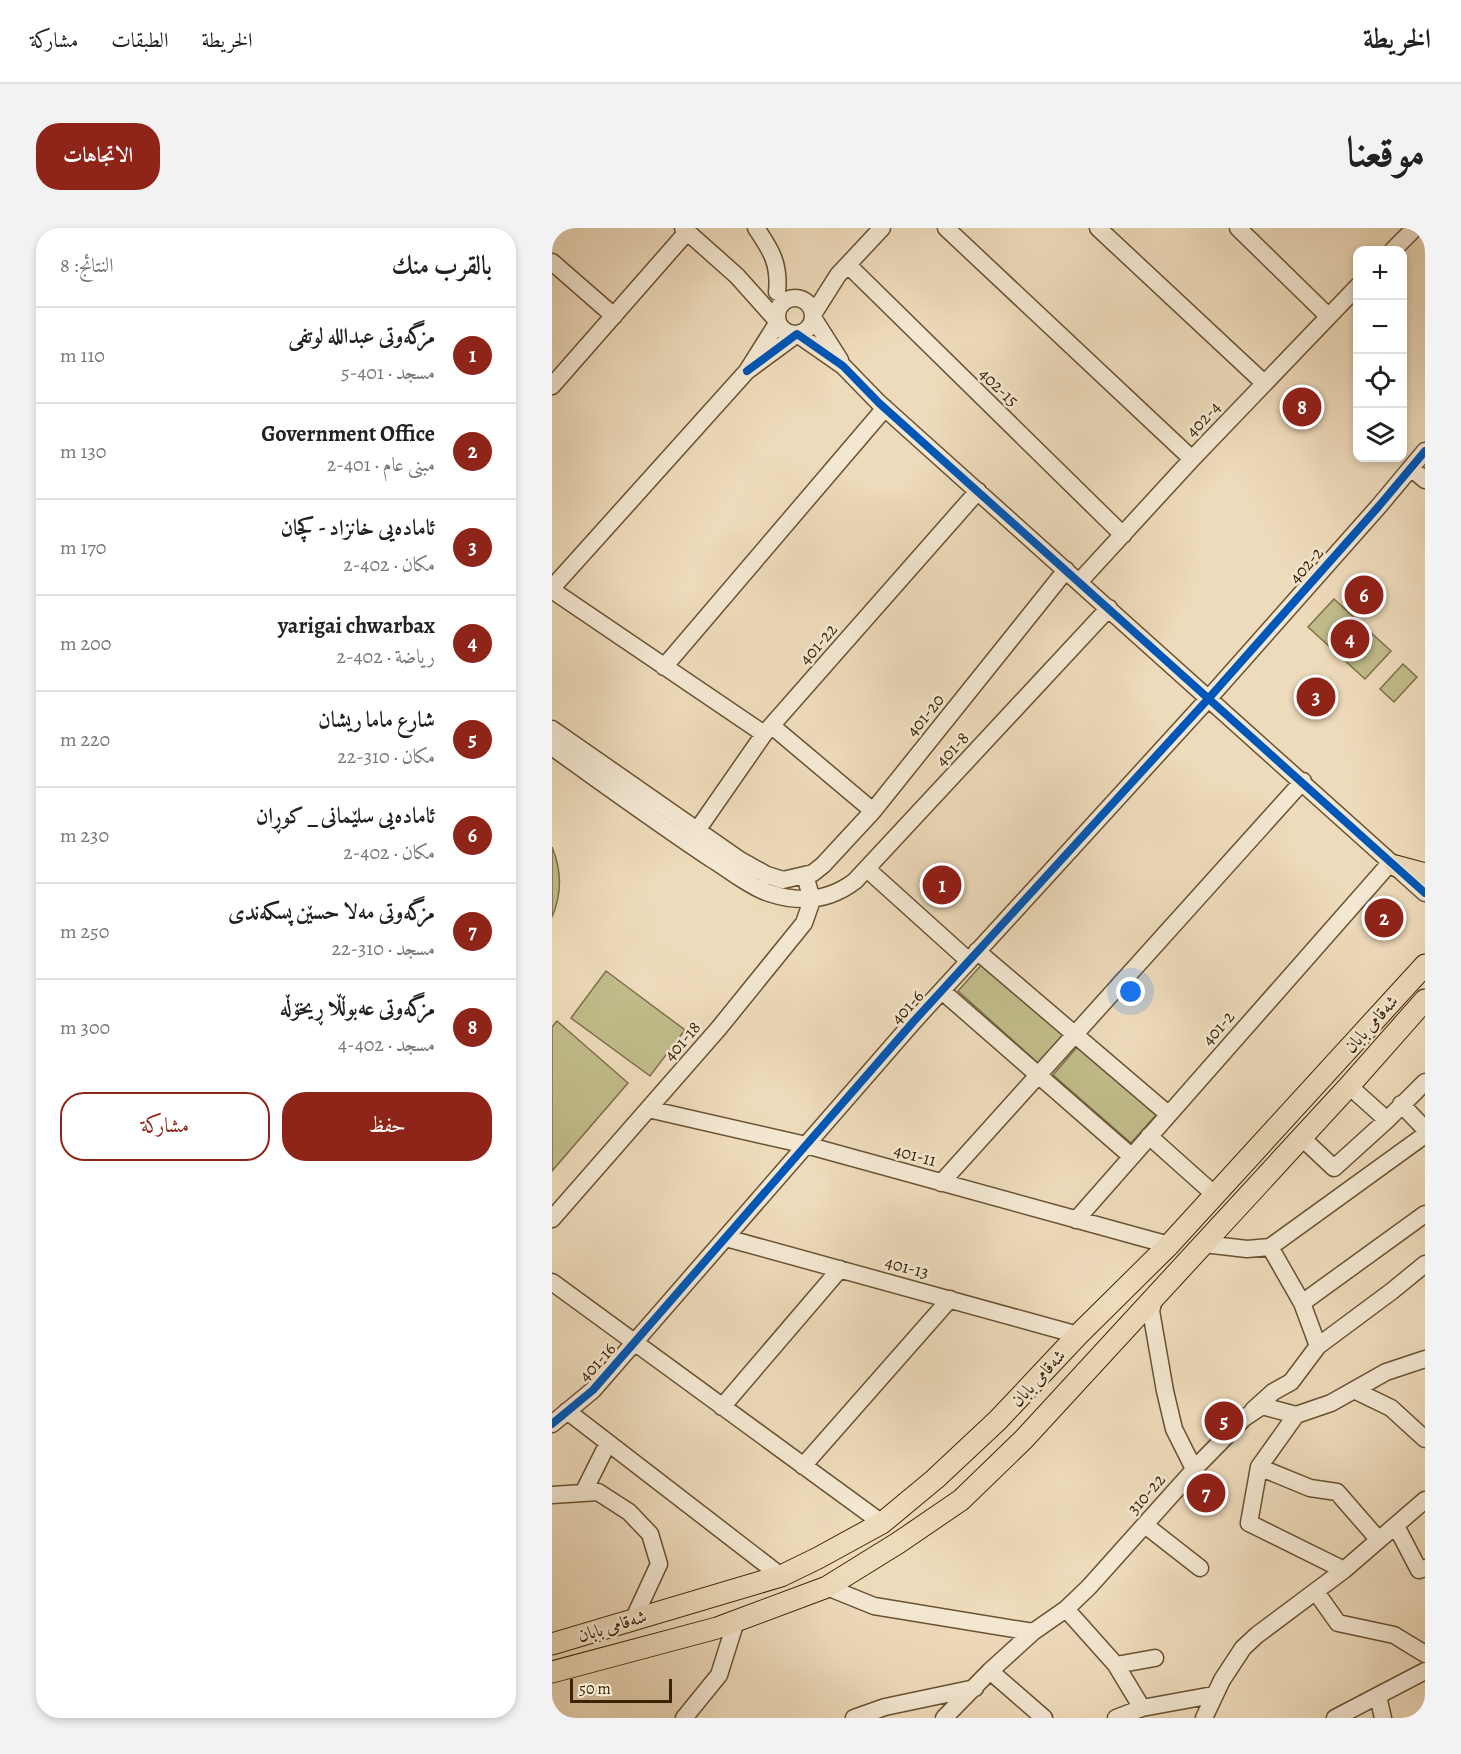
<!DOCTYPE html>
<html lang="ar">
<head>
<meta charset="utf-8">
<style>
  body { margin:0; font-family:Alegreya,Amiri,serif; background:#f2f2f2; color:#222; direction:rtl }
  .controls { position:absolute; right:18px; top:18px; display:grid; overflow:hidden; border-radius:12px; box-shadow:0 3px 9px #0003 }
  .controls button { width:54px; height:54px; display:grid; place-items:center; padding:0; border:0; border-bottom:2px solid #e0e0e0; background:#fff; color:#222; font:30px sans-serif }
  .scale { position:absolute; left:18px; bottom:15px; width:102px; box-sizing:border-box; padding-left:6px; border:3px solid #3b2403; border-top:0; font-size:16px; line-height:21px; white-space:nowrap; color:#3b2403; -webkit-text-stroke:4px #f4e8d3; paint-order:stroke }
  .you { position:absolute; left:579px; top:764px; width:21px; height:21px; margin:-15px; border:4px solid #fff; border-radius:50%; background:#1a73e8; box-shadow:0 0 0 9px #1a73e833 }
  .badge { display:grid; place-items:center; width:39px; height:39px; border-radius:50%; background:#8f2418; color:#fff; font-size:20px; font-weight:700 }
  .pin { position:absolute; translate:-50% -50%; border:3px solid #fff; box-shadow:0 2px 6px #0006 }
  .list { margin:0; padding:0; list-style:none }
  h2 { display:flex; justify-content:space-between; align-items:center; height:78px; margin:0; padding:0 24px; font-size:26px }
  h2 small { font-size:20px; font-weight:400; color:#767676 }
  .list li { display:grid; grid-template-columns:39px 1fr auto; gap:18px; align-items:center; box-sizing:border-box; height:96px; padding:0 24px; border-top:2px solid #e0e0e0 }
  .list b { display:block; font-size:22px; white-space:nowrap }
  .list p { margin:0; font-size:20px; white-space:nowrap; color:#767676 }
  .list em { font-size:20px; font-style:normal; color:#767676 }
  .actions { display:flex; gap:12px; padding:18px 24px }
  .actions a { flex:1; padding:14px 0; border:2px solid #8f2418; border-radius:24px; text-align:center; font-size:21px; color:#8f2418 }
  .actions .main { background:#8f2418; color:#fff }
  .icon { flex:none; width:33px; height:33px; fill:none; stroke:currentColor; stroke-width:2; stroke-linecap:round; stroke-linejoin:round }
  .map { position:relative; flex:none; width:873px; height:1490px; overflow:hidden; direction:ltr; border-radius:24px }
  header { display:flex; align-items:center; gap:36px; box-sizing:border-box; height:84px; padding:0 30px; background:#fff; border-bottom:2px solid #e0e0e0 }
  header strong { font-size:28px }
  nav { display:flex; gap:33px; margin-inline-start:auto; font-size:21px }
  .intro { display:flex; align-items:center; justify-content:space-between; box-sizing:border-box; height:144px; padding:0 36px }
  h1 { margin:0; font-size:42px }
  .button { padding:15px 27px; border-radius:24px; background:#8f2418; color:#fff; font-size:21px; font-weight:700 }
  main { display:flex; gap:36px; padding:0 36px }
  aside { flex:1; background:#fff; border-radius:24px; box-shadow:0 3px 9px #0003 }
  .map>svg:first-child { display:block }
</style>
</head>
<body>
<header>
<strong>الخريطة</strong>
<nav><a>الخريطة</a><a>الطبقات</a><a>مشاركة</a></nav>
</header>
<div class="intro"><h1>موقعنا</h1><a class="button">الاتجاهات</a></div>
<main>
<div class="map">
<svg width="873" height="1490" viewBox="0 0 873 1490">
  <rect width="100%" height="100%" fill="#eedbbb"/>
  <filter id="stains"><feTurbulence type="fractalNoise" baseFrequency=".00333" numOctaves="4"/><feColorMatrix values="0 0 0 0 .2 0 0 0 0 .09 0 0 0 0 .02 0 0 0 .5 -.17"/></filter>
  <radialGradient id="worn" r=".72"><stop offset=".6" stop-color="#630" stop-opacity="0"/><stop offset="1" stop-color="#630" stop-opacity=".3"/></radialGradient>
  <path fill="#c1bd8b" stroke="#7e7047" stroke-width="1.5" d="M 782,371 L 839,423 L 813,451 L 756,399 Z
    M 851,436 L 865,449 L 842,474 L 828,461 Z
    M 0,619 C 10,643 10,666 0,689 Z
    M 431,735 L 513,808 L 487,836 L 406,763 Z
    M 54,743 L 133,802 L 98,848 L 19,790 Z
    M 5,793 L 76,855 L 0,943 L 0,799 Z
    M 526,818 L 604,887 L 579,915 L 501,847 Z"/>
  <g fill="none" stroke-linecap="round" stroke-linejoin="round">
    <g stroke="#685231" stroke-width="19">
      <path id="minor" d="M 204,0 C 219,22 228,36 225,64
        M 394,0 L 640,231
        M 546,0 L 712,155
        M 686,0 L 776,88
        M 841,22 L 863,0
        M 0,34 L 62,88
        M 296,37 L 571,307
        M225 88a18 18 0 1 1 36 0a18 18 0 1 1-36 0Z
        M 262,85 L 286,47 L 330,0
        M 262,91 L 288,132
        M 195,143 L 245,106 L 291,138 L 327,175 L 873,665
        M 0,158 L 135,4
        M 859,240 L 873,252
        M 527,354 L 640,231 L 806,58
        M 0,360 L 195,143 L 226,94 L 185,48 L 131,0
        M 0,362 L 212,506
        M 112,439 L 333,180
        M 220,498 L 321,583
        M 0,501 L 188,632 L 215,647 L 231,652 L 261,645 L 271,637 L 321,583 L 514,342
        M 0,519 C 52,556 104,594 158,630 C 175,640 198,659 217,665 C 247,675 277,673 303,653 L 557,380
        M 146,601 L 212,506 L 426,263
        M 315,641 L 417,733
        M 425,723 L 616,886
        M 390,763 L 579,928
        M 797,858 L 835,892
        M 849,876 L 873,901
        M 96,881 L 254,917 L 617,1017
        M 597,908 L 663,967
        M 750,910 L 782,940 L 835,892 L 873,854
        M 389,955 L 751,553
        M 0,991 L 167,800 L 252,695 L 260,672 L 253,647
        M 524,992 L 839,634
        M 174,1010 L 526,1107
        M 652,1016 L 695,1021 L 718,1019 L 750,1075 L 766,1118
        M 718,1019 L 873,907
        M 0,1054 L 330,1295
        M 603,1068 L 599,1083 L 613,1163 L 622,1201 L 642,1241
        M 750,1075 L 873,986
        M 802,1162 L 839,1180 L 873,1211
        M 170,1179 L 288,1041
        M 701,1182 L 721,1164 L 739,1154 L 766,1118 L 840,1063 L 873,1036
        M 15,1183 L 229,1348
        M 0,1196 L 41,1162 L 362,793 L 657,470 L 827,278 L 873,223
        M 251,1238 L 398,1071
        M 707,1239 L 758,1260 L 785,1264 L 826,1311
        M 31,1265 L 56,1215
        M 0,1267 L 46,1264 L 77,1284 L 98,1306 L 107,1336 L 81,1392
        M 593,1297 L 648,1340
        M 844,1298 L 867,1342 L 873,1340
        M 792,1342 L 697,1295 L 707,1239 L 744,1187 L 779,1175 L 834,1144 L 873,1131
        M 275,1359 L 322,1378 L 481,1404
        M 764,1364 L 786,1395 L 842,1407 L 873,1426
        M 514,1381 L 564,1437 L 590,1480
        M 564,1437 L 603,1430
        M 438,1443 L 492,1490
        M 826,1468 L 831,1490
        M 132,1490 L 167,1447 L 184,1393
        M 302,1490 L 333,1479 L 423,1460
        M 392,1490 L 438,1443 L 481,1404 L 514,1381 L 537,1359 L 648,1235 L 692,1190 L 710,1178 L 744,1187
        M 564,1490 L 590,1480 L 661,1467
        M 652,1490 L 670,1452 L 691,1420 L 705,1407 L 792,1342 L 873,1272
        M 783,1490 L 873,1443"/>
    </g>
    <g stroke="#3b2403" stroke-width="23">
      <path id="major" d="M 844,638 L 873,646
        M 0,1416 L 229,1348 L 266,1330 L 330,1295 L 383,1251 L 446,1192 L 526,1107 L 617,1017 L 873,737
        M 0,1444 L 165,1400 L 275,1359 L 346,1315 L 409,1272 L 472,1211 L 797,858 L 873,772"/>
    </g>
    <use href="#minor" stroke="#f4e8d3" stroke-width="16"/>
    <use href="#major" stroke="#eedbbb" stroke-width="21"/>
    <g stroke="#f4e8d3" stroke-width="11">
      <path id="cycleway" d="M 195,143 L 245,106 L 291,138 L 327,175 L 873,665
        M 0,1196 L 41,1162 L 362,793 L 657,470 L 827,278 L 873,223"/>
    </g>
    <use href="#cycleway" stroke="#0057b8" stroke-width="8"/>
  </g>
  <g text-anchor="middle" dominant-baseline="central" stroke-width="5" stroke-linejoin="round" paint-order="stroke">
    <g font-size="18" fill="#3b2403" stroke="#f4e8d3">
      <text transform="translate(447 159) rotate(44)">402-15</text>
      <text transform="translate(651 191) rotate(-47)">402-4</text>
      <text transform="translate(754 337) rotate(-49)">402-2</text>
      <text transform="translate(266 416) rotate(-49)">401-22</text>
      <text transform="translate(373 487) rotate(-51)">401-20</text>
      <text transform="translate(400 521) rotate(-47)">401-8</text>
      <text transform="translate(355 779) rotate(-48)">401-6</text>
      <text transform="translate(819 796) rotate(-48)">شەقامی بابان</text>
      <text transform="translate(666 800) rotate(-49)">401-2</text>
      <text transform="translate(130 813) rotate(-49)">401-18</text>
      <text transform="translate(363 927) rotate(15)">401-11</text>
      <text transform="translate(355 1039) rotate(15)">401-13</text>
      <text transform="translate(45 1134) rotate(-48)">401-16</text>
      <text transform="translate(486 1150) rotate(-47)">شەقامی بابان</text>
      <text transform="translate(594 1266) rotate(-49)">310-22</text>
      <text transform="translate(60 1398) rotate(-17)">شەقامی بابان</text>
    </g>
  </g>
  <rect width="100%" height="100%" filter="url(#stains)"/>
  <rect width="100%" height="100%" fill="url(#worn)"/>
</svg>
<div class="controls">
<button>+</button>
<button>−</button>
<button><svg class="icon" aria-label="locate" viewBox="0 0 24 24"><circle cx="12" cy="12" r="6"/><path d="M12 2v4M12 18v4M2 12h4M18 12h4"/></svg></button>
<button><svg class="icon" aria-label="layers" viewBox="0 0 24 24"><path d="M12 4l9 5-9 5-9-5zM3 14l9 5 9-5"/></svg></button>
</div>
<div class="scale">50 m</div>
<div class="you"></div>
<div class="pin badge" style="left:390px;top:657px">1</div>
<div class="pin badge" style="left:832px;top:690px">2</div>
<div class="pin badge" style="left:764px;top:469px">3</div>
<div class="pin badge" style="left:798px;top:411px">4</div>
<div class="pin badge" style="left:672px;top:1193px">5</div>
<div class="pin badge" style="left:812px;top:367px">6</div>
<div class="pin badge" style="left:654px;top:1265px">7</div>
<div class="pin badge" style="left:750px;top:179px">8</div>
</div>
<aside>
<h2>بالقرب منك<small>النتائج: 8</small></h2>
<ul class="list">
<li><span class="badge">1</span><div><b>مزگەوتی عبداللە لوتفی</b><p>مسجد · 401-5</p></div><em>110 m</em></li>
<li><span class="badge">2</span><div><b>Government Office</b><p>مبنى عام · 401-2</p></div><em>130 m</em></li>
<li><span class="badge">3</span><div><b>ئامادەیی خانزاد - کچان</b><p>مكان · 402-2</p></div><em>170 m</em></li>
<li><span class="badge">4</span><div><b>yarigai chwarbax</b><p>رياضة · 402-2</p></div><em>200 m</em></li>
<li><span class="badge">5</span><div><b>شارع ماما ريشان</b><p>مكان · 310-22</p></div><em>220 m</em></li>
<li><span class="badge">6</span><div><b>ئامادەیی سلێمانی _ کوڕان</b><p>مكان · 402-2</p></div><em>230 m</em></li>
<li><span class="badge">7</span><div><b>مزگەوتی مەلا حسێن پسکەندی</b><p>مسجد · 310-22</p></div><em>250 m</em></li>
<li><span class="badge">8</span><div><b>مزگەوتی عەبوڵڵا ڕیخۆڵە</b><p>مسجد · 402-4</p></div><em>300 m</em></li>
</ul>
<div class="actions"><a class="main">حفظ</a><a>مشاركة</a></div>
</aside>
</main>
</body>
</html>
